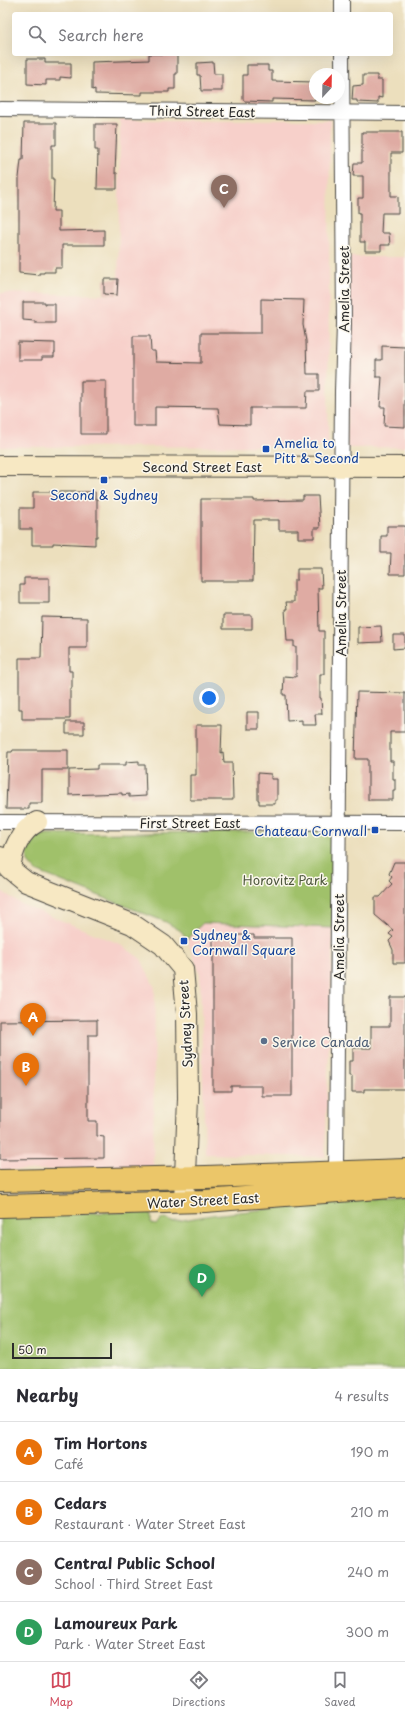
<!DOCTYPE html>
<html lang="en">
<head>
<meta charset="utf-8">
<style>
  body { margin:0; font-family:"Playpen Sans",sans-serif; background:#f7f7f7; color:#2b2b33 }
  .compass { position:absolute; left:309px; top:68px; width:36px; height:36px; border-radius:50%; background:#fff; box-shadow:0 4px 16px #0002; rotate:22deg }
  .scale { position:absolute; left:12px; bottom:10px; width:100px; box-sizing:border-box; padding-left:4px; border:2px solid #2b2b2b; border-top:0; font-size:11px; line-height:14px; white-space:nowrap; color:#2b2b2b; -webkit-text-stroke:3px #fbf7ec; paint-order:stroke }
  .you { position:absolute; left:209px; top:698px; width:14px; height:14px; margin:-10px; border:3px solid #fff; border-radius:50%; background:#1a73e8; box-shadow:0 0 0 6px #1a73e833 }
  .badge { display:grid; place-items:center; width:26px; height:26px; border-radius:50%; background:#d1495b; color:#fff; font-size:13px; font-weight:700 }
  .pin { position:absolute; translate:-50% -33px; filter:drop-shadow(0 1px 2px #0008) }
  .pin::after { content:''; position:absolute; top:21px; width:14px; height:12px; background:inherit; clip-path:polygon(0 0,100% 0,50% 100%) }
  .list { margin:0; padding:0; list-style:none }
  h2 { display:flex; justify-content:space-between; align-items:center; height:52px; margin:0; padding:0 16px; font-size:17px }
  h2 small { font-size:13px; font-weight:400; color:#7c7c81 }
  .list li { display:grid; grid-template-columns:26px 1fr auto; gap:12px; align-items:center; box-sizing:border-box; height:60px; padding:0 16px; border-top:1px solid #e1e1e2 }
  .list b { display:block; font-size:15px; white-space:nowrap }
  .list p { margin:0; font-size:13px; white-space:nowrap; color:#7c7c81 }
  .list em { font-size:13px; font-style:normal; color:#7c7c81 }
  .icon { flex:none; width:22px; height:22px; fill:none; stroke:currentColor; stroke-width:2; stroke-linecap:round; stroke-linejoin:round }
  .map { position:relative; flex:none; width:405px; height:1369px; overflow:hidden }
  .search { position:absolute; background:#fff; box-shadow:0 4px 16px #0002; left:12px; right:12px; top:12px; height:44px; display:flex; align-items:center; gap:10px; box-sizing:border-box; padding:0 14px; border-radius:4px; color:#7c7c81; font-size:15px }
  .sheet { height:292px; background:#fff }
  nav { display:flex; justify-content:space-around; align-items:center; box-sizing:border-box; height:56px; border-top:1px solid #e1e1e2; background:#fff; font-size:11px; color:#7c7c81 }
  nav a { display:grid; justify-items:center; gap:2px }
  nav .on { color:#d1495b }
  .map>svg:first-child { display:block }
</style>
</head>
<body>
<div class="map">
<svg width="405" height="1369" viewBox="0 0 405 1369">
  <rect width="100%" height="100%" fill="#fbf7ec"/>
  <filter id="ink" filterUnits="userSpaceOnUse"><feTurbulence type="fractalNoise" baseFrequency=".025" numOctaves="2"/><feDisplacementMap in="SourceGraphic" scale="8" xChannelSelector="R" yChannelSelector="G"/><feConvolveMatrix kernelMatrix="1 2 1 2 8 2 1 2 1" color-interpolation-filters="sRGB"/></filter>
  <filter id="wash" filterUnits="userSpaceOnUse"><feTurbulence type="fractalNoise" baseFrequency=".012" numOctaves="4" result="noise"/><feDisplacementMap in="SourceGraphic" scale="16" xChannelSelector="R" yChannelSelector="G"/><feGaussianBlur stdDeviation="0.9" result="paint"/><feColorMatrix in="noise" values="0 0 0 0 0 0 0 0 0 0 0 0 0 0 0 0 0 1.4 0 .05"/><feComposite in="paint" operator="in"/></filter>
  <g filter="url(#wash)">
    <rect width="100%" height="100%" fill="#ecdfbd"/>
    <path fill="#f7d0ca" d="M 120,120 L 330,120 L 328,446 L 0,447 L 0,293 L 118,295 Z
      M 350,257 L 405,257 L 405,447 L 347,448 Z
      M 0,890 L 21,904 L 120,944 L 141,959 L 155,988 L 153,1169 L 0,1170 Z
      M 203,923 L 333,928 L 325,1157 L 205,1154 L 200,974 L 187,939 Z"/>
    <path fill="#a0c16a" stroke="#66764a" d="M 327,831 L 334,839 L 333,928 L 203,923 L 187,939 L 181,931 L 166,922 L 36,871 L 28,862 L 27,851 L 31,842 L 38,836 L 48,834 Z
      M 405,1197 L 405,1369 L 0,1369 L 0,1214 L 151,1212 L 151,1224 L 156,1225 L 163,1218 L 168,1219 L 171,1222 L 212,1215 L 342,1201 Z"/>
    <g id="blocks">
      <path fill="#dfaba3" d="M 149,54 L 177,54 L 177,74 L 175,74 L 175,89 L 169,89 L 169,92 L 142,92 L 142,95 L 95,94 L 95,89 L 92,90 L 92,62 L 149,60 Z
        M 27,59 L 45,59 L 45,63 L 71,63 L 71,78 L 60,77 L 60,80 L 46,80 L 46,85 L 27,84 Z
        M 213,62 L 214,74 L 222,74 L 222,91 L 201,91 L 200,75 L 197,75 L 197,63 Z
        M 247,65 L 268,65 L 268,71 L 272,71 L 272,81 L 315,82 L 315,100 L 272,99 L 272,102 L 244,101 L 243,99 L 243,75 L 247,75 Z
        M 363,75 L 377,75 L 377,80 L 382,80 L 382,98 L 378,97 L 378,103 L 357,102 L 357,100 L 352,100 L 353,86 L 363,85 Z
        M 24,123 L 56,123 L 56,145 L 52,145 L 52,179 L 54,179 L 53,211 L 59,211 L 59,231 L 104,230 L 104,245 L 62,245 L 62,268 L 55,268 L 55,272 L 44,272 L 44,273 L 39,273 L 39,275 L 19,273 L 19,178 L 21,160 L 23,160 Z
        M 95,124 L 117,124 L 115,173 L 117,173 L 117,189 L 97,189 L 98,150 L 95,150 Z
        M 362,132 L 402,132 L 402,153 L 391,153 L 391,196 L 398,196 L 398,213 L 382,213 L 381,233 L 389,233 L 390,245 L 381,245 L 381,251 L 365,251 L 365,242 L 360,242 L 360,213 L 358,213 L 358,198 L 363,198 L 363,176 L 353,176 L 354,163 L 362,163 Z
        M 106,279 L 118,279 L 117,295 L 104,294 L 104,280 Z
        M 261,299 L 304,300 L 303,325 L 306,341 L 307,374 L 319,374 L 319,391 L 307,391 L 306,408 L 250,408 L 250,425 L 220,424 L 218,408 L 155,407 L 155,426 L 133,426 L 133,336 L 150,336 L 151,351 L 155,351 L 156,362 L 201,363 L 201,333 L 261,333 Z
        M 23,302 L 45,302 L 45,304 L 55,304 L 55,323 L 35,323 L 35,321 L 23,320 Z
        M 18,342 L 55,343 L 55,353 L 54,353 L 54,357 L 42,357 L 42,360 L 18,360 Z
        M 382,346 L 405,347 L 405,427 L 384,426 L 385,407 L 380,407 L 382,377 L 376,377 L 376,360 L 382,360 Z
        M 81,381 L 106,381 L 106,434 L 81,434 Z
        M 33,492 L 95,492 L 95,499 L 97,499 L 97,537 L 95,537 L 95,545 L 53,543 L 53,545 L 32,545 L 32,529 L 20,529 L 20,508 L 33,508 Z
        M 303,496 L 318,496 L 320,528 L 314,528 L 314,538 L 298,538 L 298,530 L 279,530 L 279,520 L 254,520 L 253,581 L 201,581 L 201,499 L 254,499 L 254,501 L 303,500 Z
        M 387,526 L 405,526 L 405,574 L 390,574 L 391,553 L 381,553 L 381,536 L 387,536 Z
        M 297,569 L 321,569 L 322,588 L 318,588 L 319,631 L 324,631 L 324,674 L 320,674 L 320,698 L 321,698 L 322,714 L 315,714 L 316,725 L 302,725 L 302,720 L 287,721 L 286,695 L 283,695 L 284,676 L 296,677 L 296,647 L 294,647 L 294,641 L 287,641 L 285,609 L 287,609 L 286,602 L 294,602 L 294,580 L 297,580 Z
        M 24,578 L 49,578 L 49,603 L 20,603 L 20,585 L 24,585 Z
        M 223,615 L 252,615 L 252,629 L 223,629 Z
        M 42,617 L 87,618 L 87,648 L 69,648 L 69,671 L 72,671 L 72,688 L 70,688 L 70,719 L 22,719 L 22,709 L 19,709 L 19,658 L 41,658 Z
        M 381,626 L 382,642 L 358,643 L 358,627 Z
        M 393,635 L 405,635 L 405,648 L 393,649 Z
        M 357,692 L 405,693 L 405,732 L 390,732 L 390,761 L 393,761 L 393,779 L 395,779 L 395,790 L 393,790 L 393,800 L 368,800 L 368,759 L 355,759 Z
        M 247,712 L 259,712 L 259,729 L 247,729 Z
        M 66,722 L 84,722 L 84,734 L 66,734 Z
        M 196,725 L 222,725 L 221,753 L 223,752 L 224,763 L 232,763 L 233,800 L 190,800 L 190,775 L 196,775 Z
        M 13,750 L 68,750 L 68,770 L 42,770 L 42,803 L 29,803 L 29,809 L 6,809 L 8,752 L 12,752 Z
        M 139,761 L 139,765 L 145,765 L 146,796 L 129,797 L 129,794 L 122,795 L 122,793 L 69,795 L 69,770 L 97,769 L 97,765 L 126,765 L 126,762 Z
        M 258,773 L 271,774 L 271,779 L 277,779 L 277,800 L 275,800 L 275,804 L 259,804 L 259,800 L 258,800 Z
        M 394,862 L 405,862 L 405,963 L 393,963 L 393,950 L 389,941 L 393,937 L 389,934 L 393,930 L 375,915 L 375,897 L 380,897 L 392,884 L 389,881 L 392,877 L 389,874 Z
        M 226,935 L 254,935 L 254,938 L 292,938 L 292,1096 L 262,1096 L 262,1086 L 231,1086 L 231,1091 L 213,1091 L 213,939 L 226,939 Z
        M 390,997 L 405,997 L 405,1089 L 364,1089 L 364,1092 L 352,1092 L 352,1076 L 349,1076 L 349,1061 L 353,1061 L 353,1048 L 371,1048 L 371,1026 L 390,1026 Z
        M 97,1020 L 97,1035 L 88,1035 L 88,1121 L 97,1121 L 97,1136 L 104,1137 L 104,1158 L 0,1159 L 0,1021 Z"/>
    </g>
  </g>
  <g filter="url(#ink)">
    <use href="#blocks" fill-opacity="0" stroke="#484641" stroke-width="1"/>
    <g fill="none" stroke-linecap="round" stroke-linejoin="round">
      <g stroke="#484641" stroke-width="16">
        <path id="street" d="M 342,0 L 342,14
          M 0,109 L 405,113
          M 0,822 L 405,823
          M 336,1172 L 342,391 L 344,324 L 342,54"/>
      </g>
      <g stroke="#484641" stroke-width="22">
        <path id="secondary" d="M 0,466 L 405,467
          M 0,857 L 10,869 L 26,882 L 132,924 L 163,945 L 183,969 L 187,1014 L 188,1098 L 184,1202
          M 10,869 C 12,851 20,831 37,822"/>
      </g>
      <g stroke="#484641" stroke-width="24">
        <path id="primary" d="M 0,1181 L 206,1177 L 405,1170
          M 0,1206 L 205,1201 L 405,1186"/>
      </g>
      <use href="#street" stroke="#fff" stroke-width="14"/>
      <use href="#secondary" stroke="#f7e8c3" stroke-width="20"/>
      <use href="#primary" stroke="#ebc669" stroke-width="22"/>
    </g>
  </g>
  <g fill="#1a4fb4" stroke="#fbf7ec" stroke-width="1.5">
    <rect x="262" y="445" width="8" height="8" rx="2"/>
    <rect x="100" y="476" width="8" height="8" rx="2"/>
    <rect x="371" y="826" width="8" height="8" rx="2"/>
    <rect x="180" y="937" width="8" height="8" rx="2"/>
  </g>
  <circle fill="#5c6f8a" stroke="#fbf7ec" stroke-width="1.5" cx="264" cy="1041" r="4"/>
  <g text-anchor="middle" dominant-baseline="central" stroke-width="3" stroke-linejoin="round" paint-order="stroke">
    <g font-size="13" fill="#2b2b2b" stroke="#fbf7ec">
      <text transform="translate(202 111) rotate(1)">Third Street East</text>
      <text transform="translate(343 289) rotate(-90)">Amelia Street</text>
      <text x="202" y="466">Second Street East</text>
      <text transform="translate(340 613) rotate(-90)">Amelia Street</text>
      <text x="190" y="822">First Street East</text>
      <text transform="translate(338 937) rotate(-90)">Amelia Street</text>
      <text transform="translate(185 1024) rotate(-93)">Sydney Street</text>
      <text transform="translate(203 1200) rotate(-3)">Water Street East</text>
    </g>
    <g font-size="13" fill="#164399" stroke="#fbf7ec" text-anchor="start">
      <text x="274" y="442">Amelia to<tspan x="274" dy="15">Pitt &amp; Second</tspan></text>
      <text x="104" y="494" text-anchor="middle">Second &amp; Sydney</text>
      <text x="367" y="830" text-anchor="end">Chateau Cornwall</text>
      <text x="192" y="934">Sydney &amp;<tspan x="192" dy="15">Cornwall Square</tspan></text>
    </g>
    <g font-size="13" fill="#4e583e" stroke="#fbf7ec">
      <text x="285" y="879">Horovitz Park</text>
    </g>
    <g font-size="13" fill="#4e5e75" stroke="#fbf7ec" text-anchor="start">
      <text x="272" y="1041">Service Canada</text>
    </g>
  </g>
</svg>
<svg class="compass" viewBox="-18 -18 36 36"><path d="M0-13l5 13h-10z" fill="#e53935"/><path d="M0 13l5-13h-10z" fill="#7c7c81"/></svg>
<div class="scale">50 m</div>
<div class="you"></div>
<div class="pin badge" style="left:33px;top:1036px;background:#e8710a">A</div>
<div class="pin badge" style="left:26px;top:1086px;background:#e8710a">B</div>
<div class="pin badge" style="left:224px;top:208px;background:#8d6e63">C</div>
<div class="pin badge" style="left:202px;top:1297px;background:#2e9e5b">D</div>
<div class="search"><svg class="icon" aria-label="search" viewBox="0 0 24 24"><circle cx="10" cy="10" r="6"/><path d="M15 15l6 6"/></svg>Search here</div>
</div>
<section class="sheet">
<h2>Nearby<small>4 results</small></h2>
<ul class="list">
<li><span class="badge" style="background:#e8710a">A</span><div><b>Tim Hortons</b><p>Café</p></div><em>190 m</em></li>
<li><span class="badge" style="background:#e8710a">B</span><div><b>Cedars</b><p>Restaurant · Water Street East</p></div><em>210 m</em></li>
<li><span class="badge" style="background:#8d6e63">C</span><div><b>Central Public School</b><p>School · Third Street East</p></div><em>240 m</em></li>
<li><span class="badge" style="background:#2e9e5b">D</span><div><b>Lamoureux Park</b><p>Park · Water Street East</p></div><em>300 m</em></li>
</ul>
</section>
<nav>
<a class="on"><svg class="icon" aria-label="map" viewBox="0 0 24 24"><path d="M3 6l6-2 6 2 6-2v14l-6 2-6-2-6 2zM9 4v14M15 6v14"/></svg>Map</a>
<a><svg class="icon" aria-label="directions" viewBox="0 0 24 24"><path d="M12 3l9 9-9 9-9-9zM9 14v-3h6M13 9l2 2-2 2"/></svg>Directions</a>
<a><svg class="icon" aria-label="saved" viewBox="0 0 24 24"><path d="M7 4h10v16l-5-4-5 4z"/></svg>Saved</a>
</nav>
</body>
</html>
